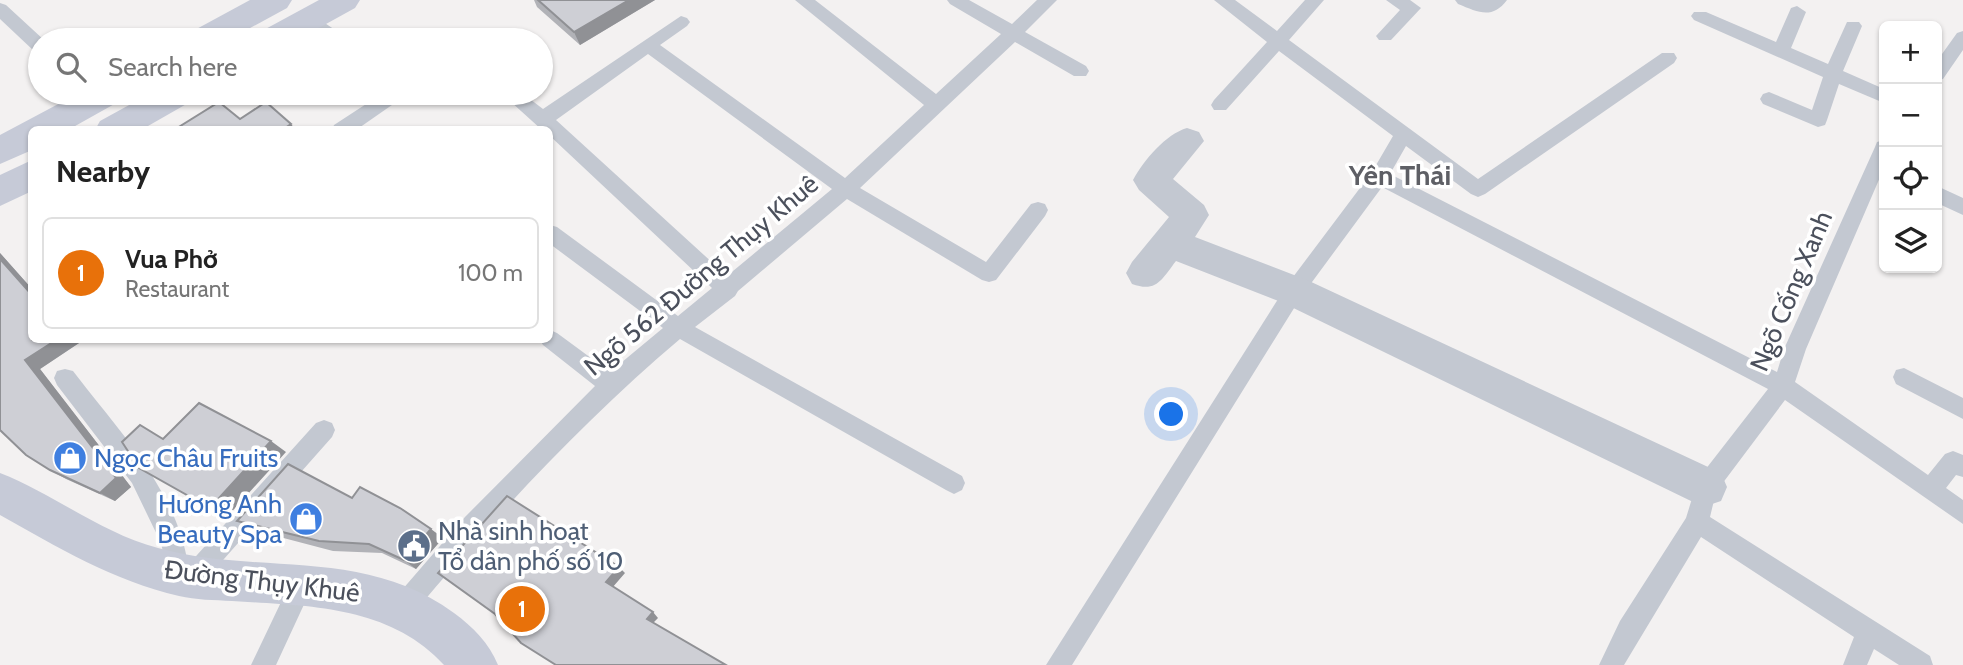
<!DOCTYPE html>
<html lang="en">
<head>
<meta charset="utf-8">
<style>
  body { margin:0; font-family:Cabin,sans-serif; background:#f6f6f6; color:#222 }
  .controls { position:absolute; right:21px; top:21px; display:grid; overflow:hidden; border-radius:10px; box-shadow:0 2px 5px #0004 }
  .controls button { width:63px; height:63px; display:grid; place-items:center; padding:0; border:0; border-bottom:2px solid #e0e0e0; background:#fff; color:#222; font:35px sans-serif }
  .you { position:absolute; left:1172px; top:415px; width:24px; height:24px; margin:-18px; border:5px solid #fff; border-radius:50%; background:#1a73e8; box-shadow:0 0 0 10px #1a73e833 }
  .badge { display:grid; place-items:center; width:46px; height:46px; border-radius:50%; background:#b45309; color:#fff; font-size:23px; font-weight:700 }
  .pin { position:absolute; translate:-50% -50%; border:4px solid #fff; box-shadow:0 2px 7px #0006 }
  .list { margin:0; padding:0; list-style:none }
  h2 { display:flex; justify-content:space-between; align-items:center; height:91px; margin:0; padding:0 28px; font-size:30px }
  h2 small { font-size:23px; font-weight:400; color:#767676 }
  .list li { display:grid; grid-template-columns:46px 1fr auto; gap:21px; align-items:center; box-sizing:border-box; height:112px; margin:0 14px 14px; padding:0 14px; border:2px solid #e0e0e0; border-radius:10px }
  .list b { display:block; font-size:26px; white-space:nowrap }
  .list p { margin:0; font-size:23px; white-space:nowrap; color:#767676 }
  .list em { font-size:23px; font-style:normal; color:#767676 }
  .icon { flex:none; width:38px; height:38px; fill:none; stroke:currentColor; stroke-width:2; stroke-linecap:round; stroke-linejoin:round }
  .map { position:relative; flex:none; width:1963px; height:665px; overflow:hidden }
  .search { position:absolute; background:#fff; box-shadow:0 2px 5px #0004; left:28px; top:28px; width:525px; height:77px; display:flex; align-items:center; gap:18px; box-sizing:border-box; padding:0 24px; border-radius:38px; color:#767676; font-size:26px }
  .panel { position:absolute; background:#fff; box-shadow:0 2px 5px #0004; left:28px; top:126px; width:525px; height:217px; border-radius:10px }
  .map>svg:first-child { display:block }
</style>
</head>
<body>
<div class="map">
<svg width="1963" height="665" viewBox="0 0 1963 665">
  <rect width="100%" height="100%" fill="#f3f1f1"/>
  <g fill="none" stroke-linecap="round" stroke-linejoin="round">
    <path fill="#c3c8d1" fill-rule="evenodd" d="M 795,0 L 815,0 L 936,94 L 1001,34 L 950,4 L 947,0 L 969,0 L 1012,24 L 1037,0 L 1057,0 L 1025,32 L 1086,66 L 1089,71 L 1086,76 L 1074,76 L 1015,42 L 860,188 L 986,262 L 1031,204 L 1038,202 L 1045,204 L 1048,210 L 1045,216 L 996,280 L 989,282 L 982,280 L 847,199 L 738,291 L 735,296 L 695,327 L 962,476 L 965,483 L 962,490 L 954,494 L 946,490 L 680,339 C 582,422 495,516 413,614 L 404,618 L 395,614 L 392,606 L 395,598 L 465,517 L 595,386 L 543,345 L 540,340 L 550,340 L 550,330 L 557,333 L 610,372 L 663,328 L 550,244 L 550,225 L 557,227 L 678,316 L 712,288 L 550,136 L 550,130 L 542,130 L 501,93 L 522,93 L 543,109 L 681,16 L 687,18 L 690,22 L 687,26 L 660,45 L 845,178 L 924,105 ZM 648,54 L 832,189 L 727,276 L 556,120 Z
      M 1214,0 L 1235,0 L 1277,31 L 1305,0 L 1324,0 L 1289,40 L 1478,179 L 1662,53 L 1674,53 L 1677,58 L 1674,63 L 1485,194 L 1478,197 L 1471,194 L 1406,146 L 1390,174 L 1777,372 L 1784,349 L 1875,147 L 1877,142 L 1884,140 L 1884,168 L 1806,349 L 1795,382 L 1928,475 L 1945,454 L 1953,451 L 1963,455 L 1963,477 L 1956,475 L 1946,488 L 1963,500 L 1963,524 L 1785,400 L 1716,492 L 1710,517 L 1930,656 L 1933,665 L 1899,665 L 1874,649 L 1867,665 L 1843,665 L 1854,637 L 1701,537 L 1624,665 L 1599,665 L 1620,621 L 1686,518 L 1698,479 L 1768,389 L 1382,187 L 1301,297 L 1072,665 L 1046,665 L 1287,285 L 1372,172 L 1393,136 L 1279,51 L 1226,110 L 1214,110 L 1211,105 L 1214,100 L 1267,42 Z
      M 1386,0 L 1410,0 L 1421,8 L 1391,40 L 1379,40 L 1376,36 L 1400,10 Z
      M 1455,0 L 1507,0 C 1492,20 1478,12 1458,4 Z
      M 0,3 L 6,5 L 44,40 L 40,40 L 40,53 L 34,51 L 0,19 Z
      M 1797,6 L 1806,12 L 1791,48 L 1828,64 L 1847,22 L 1859,22 L 1862,26 L 1843,71 L 1884,89 L 1884,103 L 1839,84 L 1827,120 L 1825,125 L 1818,127 L 1763,104 L 1760,99 L 1763,94 L 1769,92 L 1812,110 L 1823,77 L 1694,20 L 1691,16 L 1694,12 L 1706,12 L 1776,42 L 1791,8 Z
      M 310,13 L 344,36 L 347,40 C 328,40 313,36 301,19 L 304,15 Z
      M 1963,31 L 1963,50 L 1943,79 L 1937,81 L 1937,61 L 1957,33 Z
      M 383,93 L 405,93 L 402,98 L 356,130 L 332,130 L 334,125 Z
      M 1937,186 L 1963,198 L 1963,215 L 1937,203 Z
      M 1904,368 L 1963,398 L 1963,419 L 1896,384 L 1893,377 L 1896,370 Z
      M 65,369 L 73,371 C 117,429 177,490 188,565 L 316,423 L 324,420 L 332,423 L 335,430 L 332,437 L 201,585 L 193,589 L 184,584 L 178,587 L 170,583 L 161,543 L 132,483 L 57,385 L 54,378 L 57,371 Z
      M 301,573 L 309,577 L 313,585 L 276,665 L 251,665 L 293,577 Z"/>
    <path fill="#c3c8d1" fill-rule="evenodd" d="M 1187,128 L 1199,132 L 1204,141 L 1173,179 L 1204,205 L 1209,215 L 1195,237 L 1307,280 L 1721,473 L 1727,487 L 1721,501 L 1706,506 L 1691,501 L 1281,302 L 1176,261 C 1162,279 1157,293 1132,284 L 1126,273 L 1132,262 L 1169,217 L 1139,190 L 1133,180 C 1144,160 1166,134 1187,128 Z"/>
    <path fill="#c6cad7" fill-rule="evenodd" d="M 250,0 L 292,0 L 287,8 L 228,40 L 186,40 L 191,32 Z
      M 319,0 L 360,0 L 355,8 L 297,40 L 255,40 L 260,32 Z
      M 79,93 L 123,93 L 118,102 L 68,130 L 32,130 L 32,150 L 0,164 L 0,135 Z
      M 151,93 L 195,93 L 190,102 L 141,130 L 95,130 L 100,121 Z
      M 32,160 L 32,191 L 0,206 L 0,175 Z
      M 0,473 C 54,494 101,533 158,548 C 259,576 362,546 454,613 C 473,627 489,643 498,665 L 444,665 C 389,605 307,606 232,601 C 214,600 196,600 179,596 C 114,581 57,547 0,515 Z"/>
  </g>
  <path fill="#b1b2b7" d="M 534,0 L 655,0 L 580,45 L 537,7 Z
    M 0,253 L 32,289 L 32,340 L 79,343 L 40,369 L 131,487 L 115,501 L 66,479 L 50,470 Z
    M 352,498 L 443,538 L 416,569 L 382,553 L 333,551 L 253,530 L 237,521 Z"/>
  <path fill="#909195" d="M 629,0 L 655,0 L 580,45 L 574,32 Z
    M 291,124 L 296,130 L 282,130 Z
    M 0,253 L 32,289 L 32,295 L 0,259 Z
    M 56,340 L 76,340 L 79,343 L 40,369 L 131,487 L 115,501 L 100,493 L 25,360 Z
    M 271,441 L 286,452 L 226,518 L 210,508 Z
    M 431,529 L 443,538 L 416,569 L 404,560 Z
    M 619,567 L 625,573 L 612,588 L 606,582 Z
    M 653,612 L 658,618 L 652,624 L 647,619 Z"/>
  <path fill="#cecfd5" stroke="#909195" stroke-width="2" d="M 538,0 L 629,0 L 574,32 Z
    M 219,102 L 240,119 L 266,102 L 291,124 L 282,130 L 174,130 Z
    M 0,259 L 32,295 L 32,340 L 56,340 L 25,360 L 116,478 L 100,493 L 50,470 L 26,455 L 0,430 Z
    M 199,403 L 271,441 L 210,508 L 139,468 L 122,442 L 140,425 L 163,439 Z
    M 288,464 L 352,498 L 360,487 L 400,508 L 431,529 L 404,560 L 369,544 L 319,541 L 237,521 Z
    M 507,496 L 619,567 L 606,582 L 653,612 L 647,619 L 726,665 L 556,665 L 521,643 L 495,614 L 438,573 Z"/>
  <defs>
    <g id="shop-disc" transform="scale(1.75)"><circle r="9.5" fill="#3f7fe0" stroke="#fff"/><path d="M-5-2.5h2.3a2.7 3.5 0 0 1 5.4 0H5L5.5 6h-11ZM-1.5-2.5h3a1.5 2.3 0 0 0-3 0Z" fill="#fff"/></g>
    <g id="civic-disc" transform="scale(1.75)"><circle r="9.5" fill="#5c6f8a" stroke="#fff"/><path d="M-.6-6.5H3V-4.5H.6V-3L4-1V1h2V6H-6V1h2V-1L-.6-3ZM-1.2 2.5V6h2.4V2.5Z" fill="#fff"/></g>
  </defs>
  <g fill-rule="evenodd">
    <use href="#shop-disc" x="70" y="458"/>
    <use href="#shop-disc" x="306" y="519"/>
    <use href="#civic-disc" x="414" y="546"/>
  </g>
  <g text-anchor="middle" dominant-baseline="central" stroke-width="7" stroke-linejoin="round" paint-order="stroke">
    <g font-size="26" fill="#4b505c" stroke="#fff">
      <text transform="translate(701 275) rotate(-40)">Ngõ 562 Đường Thụy Khuê</text>
      <text transform="translate(1791 291) rotate(-67)">Ngõ Cống Xanh</text>
      <text transform="translate(262 581) rotate(7)">Đường Thụy Khuê</text>
    </g>
    <g font-size="26" fill="#366cbe" stroke="#fff" text-anchor="start">
      <text x="94" y="458">Ngọc Châu Fruits</text>
      <text x="282" y="504" text-anchor="end">Hương Anh<tspan x="282" dy="30">Beauty Spa</tspan></text>
    </g>
    <g font-size="26" fill="#4e5e75" stroke="#fff" text-anchor="start">
      <text x="438" y="531">Nhà sinh hoạt<tspan x="438" dy="30">Tổ dân phố số 10</tspan></text>
    </g>
    <g font-size="28" font-weight="bold" fill="#5e5f65" stroke="#fff">
      <text x="1400" y="175">Yên Thái</text>
    </g>
  </g>
</svg>
<div class="controls">
<button>+</button>
<button>−</button>
<button><svg class="icon" aria-label="locate" viewBox="0 0 24 24"><circle cx="12" cy="12" r="6"/><path d="M12 2v4M12 18v4M2 12h4M18 12h4"/></svg></button>
<button><svg class="icon" aria-label="layers" viewBox="0 0 24 24"><path d="M12 4l9 5-9 5-9-5zM3 14l9 5 9-5"/></svg></button>
</div>
<div class="you"></div>
<div class="pin badge" style="left:522px;top:609px;background:#e8710a">1</div>
<div class="search"><svg class="icon" aria-label="search" viewBox="0 0 24 24"><circle cx="10" cy="10" r="6"/><path d="M15 15l6 6"/></svg>Search here</div>
<section class="panel">
<h2>Nearby<small></small></h2>
<ul class="list">
<li><span class="badge" style="background:#e8710a">1</span><div><b>Vua Phở</b><p>Restaurant</p></div><em>100 m</em></li>
</ul>
</section>
</div>
</body>
</html>
